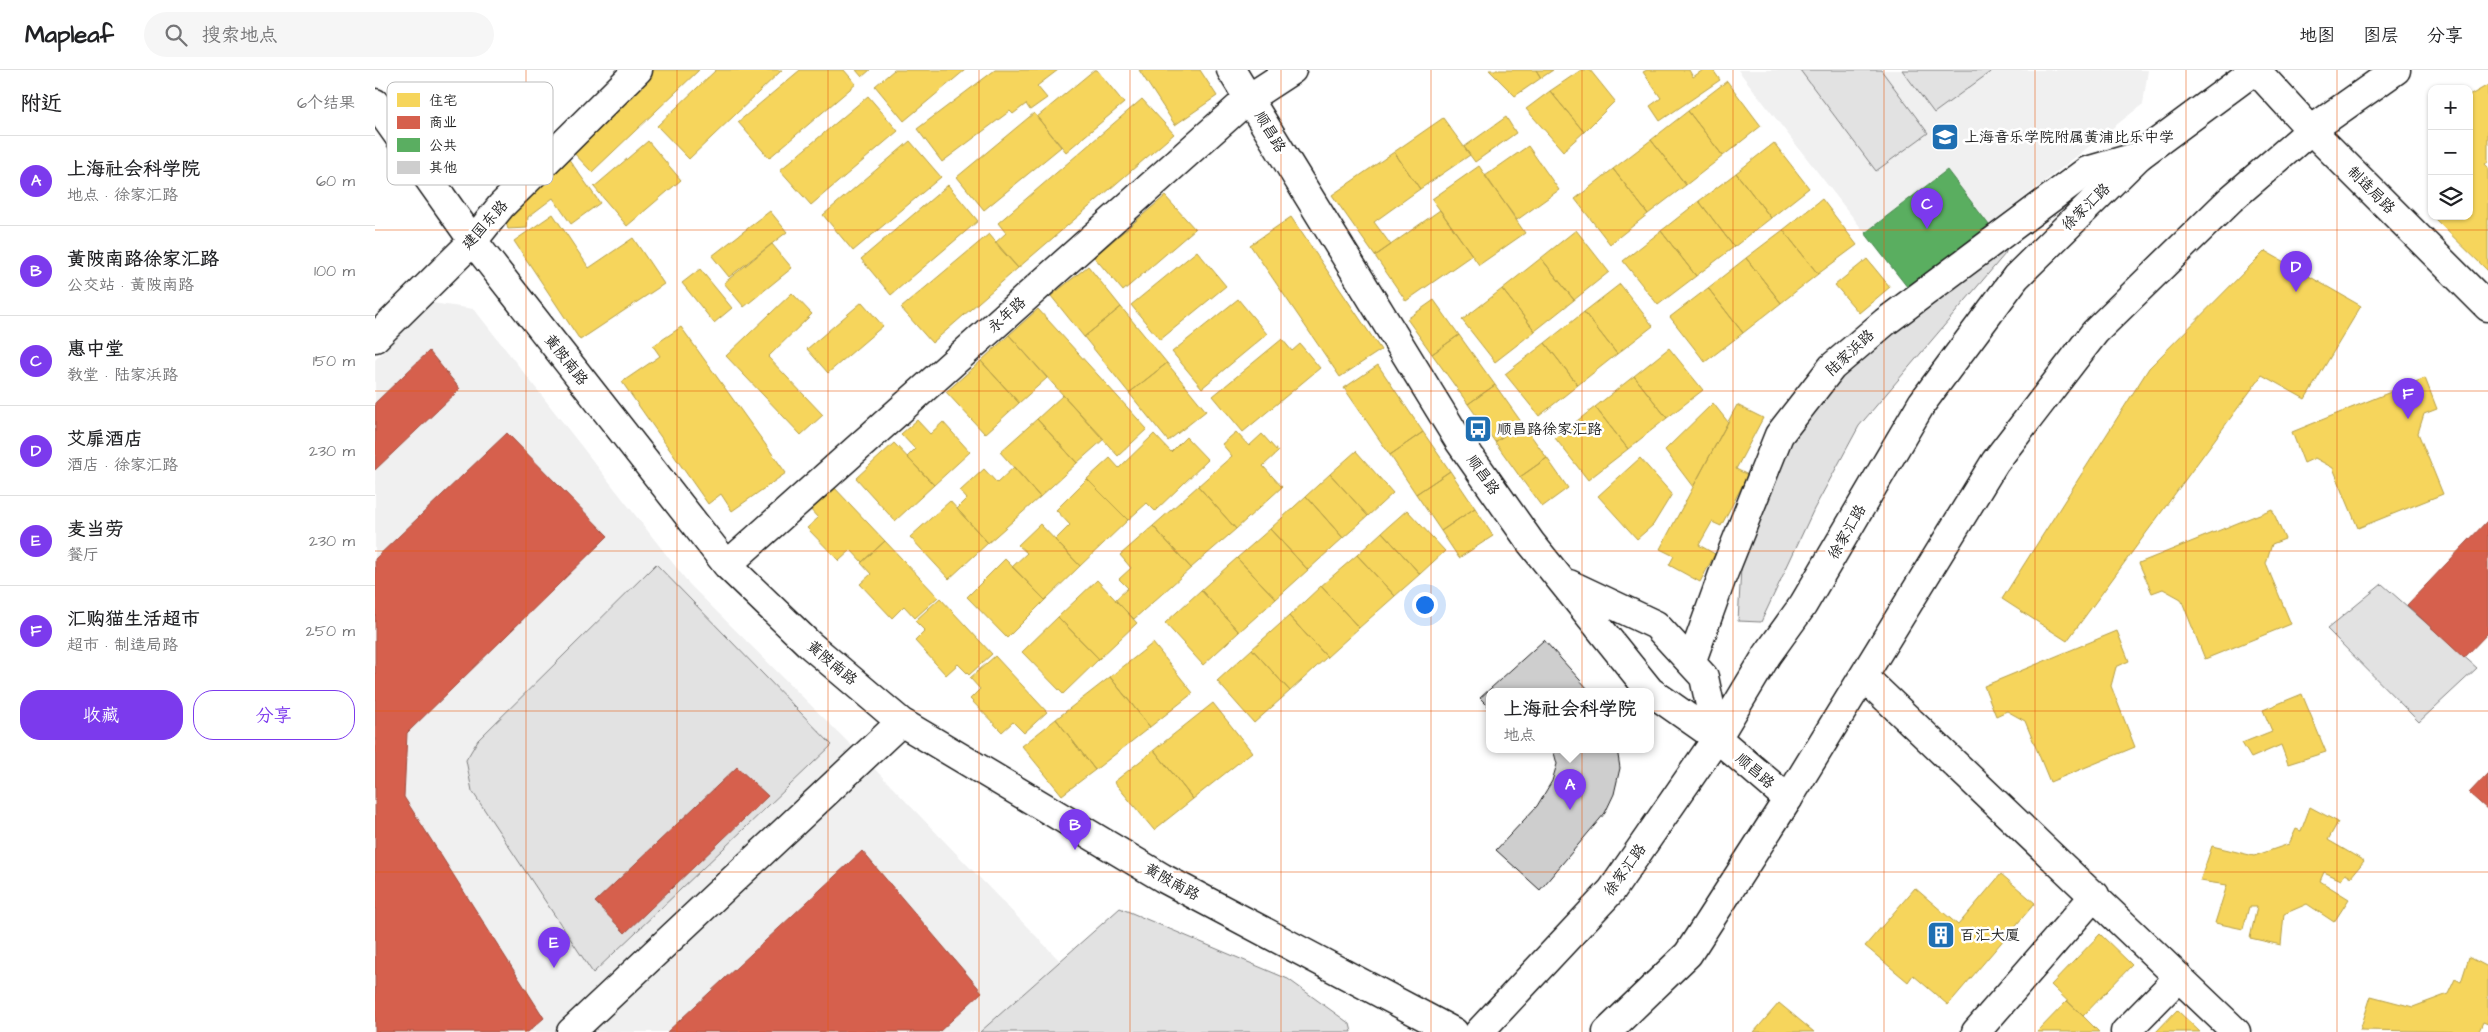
<!DOCTYPE html>
<html lang="zh">
<head>
<meta charset="utf-8">
<style>
  body { margin:0; font-family:"Architects Daughter","LXGW WenKai TC",sans-serif; background:#f6f6f6; color:#202124 }
  .controls { position:absolute; right:15px; top:15px; display:grid; overflow:hidden; border-radius:10px; box-shadow:0 1px 4px #0004 }
  .controls button { width:45px; height:45px; display:grid; place-items:center; padding:0; border:0; border-bottom:1px solid #e0e0e0; background:#fff; color:#202124; font:25px sans-serif }
  .you { position:absolute; left:1049px; top:534px; width:18px; height:18px; margin:-12px; border:4px solid #fff; border-radius:50%; background:#1a73e8; box-shadow:0 0 0 8px #1a73e833 }
  .badge { display:grid; place-items:center; width:32px; height:32px; border-radius:50%; background:#7c3aed; color:#fff; font-size:16px; font-weight:700 }
  .pin { position:absolute; translate:-50% -41px; filter:drop-shadow(0 1px 2px #0008) }
  .pin::after { content:''; position:absolute; top:26px; width:18px; height:15px; background:inherit; clip-path:polygon(0 0,100% 0,50% 100%) }
  .popup { position:absolute; left:1111px; top:618px; width:168px; height:65px; box-sizing:border-box; display:grid; place-content:center; border-radius:10px; background:#fff; filter:drop-shadow(0 1px 4px #0005); font-size:16px; white-space:nowrap; color:#757577 }
  .popup b { font-size:19px; color:#202124 }
  .popup::after { content:''; position:absolute; left:50%; top:100%; margin-left:-10px; border:10px solid transparent; border-top-color:#fff }
  .list { margin:0; padding:0; list-style:none }
  h2 { display:flex; justify-content:space-between; align-items:center; height:65px; margin:0; padding:0 20px; font-size:21px }
  h2 small { font-size:16px; font-weight:400; color:#757577 }
  .list li { display:grid; grid-template-columns:32px 1fr auto; gap:15px; align-items:center; box-sizing:border-box; height:90px; padding:0 20px; border-top:1px solid #e0e0e0 }
  .list b { display:block; font-size:19px; white-space:nowrap }
  .list p { margin:0; font-size:16px; white-space:nowrap; color:#757577 }
  .list em { font-size:16px; font-style:normal; color:#757577 }
  .actions { display:flex; gap:10px; padding:15px 20px }
  .actions a { flex:1; padding:11px 0; border:1px solid #7c3aed; border-radius:20px; text-align:center; font-size:18px; color:#7c3aed }
  .actions .main { background:#7c3aed; color:#fff }
  .icon { flex:none; width:28px; height:28px; fill:none; stroke:currentColor; stroke-width:2; stroke-linecap:round; stroke-linejoin:round }
  .map { position:relative; flex:none; width:2113px; height:962px; overflow:hidden }
  header { display:flex; align-items:center; gap:30px; box-sizing:border-box; height:70px; padding:0 25px; background:#fff; border-bottom:1px solid #e0e0e0 }
  header strong { font-size:24px }
  nav { display:flex; gap:28px; margin-inline-start:auto; font-size:18px }
  .search { width:350px; height:45px; background:#f6f6f6; display:flex; align-items:center; gap:12px; box-sizing:border-box; padding:0 18px; border-radius:28px; color:#757577; font-size:19px }
  main { display:flex }
  aside { flex:1; background:#fff }
  .map>svg:first-child { display:block }
</style>
</head>
<body>
<header>
<strong>Mapleaf</strong>
<div class="search"><svg class="icon" aria-label="search" viewBox="0 0 24 24"><circle cx="10" cy="10" r="6"/><path d="M15 15l6 6"/></svg>搜索地点</div>
<nav><a>地图</a><a>图层</a><a>分享</a></nav>
</header>
<main>
<aside>
<h2>附近<small>6个结果</small></h2>
<ul class="list">
<li><span class="badge">A</span><div><b>上海社会科学院</b><p>地点 · 徐家汇路</p></div><em>60 m</em></li>
<li><span class="badge">B</span><div><b>黄陂南路徐家汇路</b><p>公交站 · 黄陂南路</p></div><em>100 m</em></li>
<li><span class="badge">C</span><div><b>惠中堂</b><p>教堂 · 陆家浜路</p></div><em>150 m</em></li>
<li><span class="badge">D</span><div><b>艾扉酒店</b><p>酒店 · 徐家汇路</p></div><em>230 m</em></li>
<li><span class="badge">E</span><div><b>麦当劳</b><p>餐厅</p></div><em>230 m</em></li>
<li><span class="badge">F</span><div><b>汇购猫生活超市</b><p>超市 · 制造局路</p></div><em>250 m</em></li>
</ul>
<div class="actions"><a class="main">收藏</a><a>分享</a></div>
</aside>
<div class="map">
<svg width="2113" height="962" viewBox="0 0 2113 962">
  <rect width="100%" height="100%" fill="#fff"/>
  <filter id="ink" filterUnits="userSpaceOnUse"><feTurbulence type="fractalNoise" baseFrequency=".02" numOctaves="2"/><feDisplacementMap in="SourceGraphic" scale="10" xChannelSelector="R" yChannelSelector="G"/><feConvolveMatrix kernelMatrix="1 2 1 2 8 2 1 2 1" color-interpolation-filters="sRGB"/></filter>
  <g filter="url(#ink)">
    <path fill="#f0f0f0" d="M 1363,0 L 1773,0 L 1768,34 L 1614,155 L 1572,100 L 1490,163 Z
      M 57,233 L 99,239 L 315,515 L 489,688 L 685,891 L 605,962 L 0,962 L 0,290 Z"/>
    <path fill="#e2e2e2" stroke="#7f7f7f" d="M 1425,0 L 1506,0 L 1553,63 L 1501,101 Z
      M 1527,0 L 1618,0 L 1559,43 Z
      M 1636,169 L 1630,184 L 1484,356 L 1439,439 L 1386,552 L 1363,551 L 1366,498 L 1413,376 L 1466,303 Z
      M 281,494 L 457,675 L 218,903 L 97,721 L 91,690 L 103,670 Z
      M 2007,514 L 2102,598 L 2044,652 L 1952,559 Z
      M 745,838 L 913,909 L 975,954 L 977,962 L 605,962 Z"/>
    <path fill="#f6d55c" stroke="#b59e49" d="M 276,0 L 324,0 L 217,102 L 194,78 Z
      M 341,0 L 407,0 L 314,89 L 282,56 Z
      M 425,0 L 469,0 L 481,14 L 394,88 L 363,52 Z
      M 481,0 L 495,0 L 487,7 Z
      M 519,0 L 590,0 L 529,51 L 500,16 Z
      M 620,0 L 683,0 L 662,16 L 672,28 L 655,40 L 651,34 L 638,44 L 635,41 L 567,92 L 542,59 Z
      M 719,0 L 722,0 L 749,33 L 691,82 L 662,47 Z
      M 764,0 L 825,0 L 842,26 L 800,55 Z
      M 1114,0 L 1161,0 L 1166,8 L 1140,26 Z
      M 1161,0 L 1178,0 L 1166,8 Z
      M 1206,0 L 1215,0 L 1240,31 L 1209,62 L 1175,21 Z
      M 1272,0 L 1314,0 L 1318,7 L 1328,0 L 1338,0 L 1345,10 L 1285,51 L 1275,36 L 1286,28 L 1268,2 Z
      M 1352,11 L 1386,56 L 1348,86 L 1313,41 Z
      M 2113,15 L 2113,92 L 2110,94 L 2113,97 L 2113,201 L 2057,146 L 2094,146 L 2094,26 Z
      M 1175,21 L 1209,62 L 1188,81 L 1151,39 Z
      M 493,26 L 523,61 L 436,135 L 405,100 Z
      M 767,29 L 799,64 L 643,198 L 620,173 L 631,163 L 623,153 Z
      M 1313,41 L 1348,86 L 1311,115 L 1276,70 Z
      M 659,43 L 686,77 L 609,140 L 582,107 Z
      M 1131,47 L 1141,63 L 1100,92 L 1089,77 Z
      M 1068,48 L 1095,85 L 1045,119 L 1019,82 Z
      M 1276,70 L 1311,115 L 1273,144 L 1238,99 Z
      M 273,71 L 306,110 L 252,156 L 219,117 Z
      M 535,71 L 566,107 L 478,181 L 448,145 Z
      M 1399,73 L 1434,118 L 1396,148 L 1361,103 Z
      M 1153,76 L 1184,120 L 1142,150 L 1110,106 Z
      M 1019,82 L 1045,119 L 999,152 L 1016,175 L 1000,186 L 957,125 Z
      M 193,88 L 225,133 L 196,154 L 178,128 L 153,147 L 152,158 L 133,159 L 126,136 Z
      M 1104,96 L 1150,163 L 1104,195 L 1057,129 Z
      M 1238,99 L 1273,144 L 1235,174 L 1200,129 Z
      M 1361,103 L 1396,148 L 1359,177 L 1324,131 Z
      M 573,115 L 603,151 L 516,225 L 486,189 Z
      M 790,126 L 820,159 L 748,221 L 719,187 Z
      M 1447,129 L 1482,175 L 1443,204 L 1408,160 Z
      M 1324,131 L 1359,177 L 1321,206 L 1286,161 Z
      M 1065,140 L 1097,185 L 1031,231 L 1000,186 Z
      M 395,141 L 412,162 L 354,207 L 337,186 Z
      M 178,144 L 214,198 L 258,168 L 289,214 L 205,270 L 139,171 Z
      M 916,147 L 1006,280 L 965,307 L 875,175 Z
      M 1201,160 L 1234,202 L 1199,230 L 1166,188 Z
      M 1408,160 L 1443,204 L 1406,233 L 1371,188 Z
      M 1286,161 L 1321,206 L 1283,235 L 1248,191 Z
      M 614,164 L 643,198 L 557,273 L 526,238 Z
      M 397,174 L 417,198 L 369,237 L 349,213 Z
      M 822,181 L 851,216 L 785,270 L 756,235 Z
      M 1890,181 L 1986,236 L 1930,329 L 1887,305 L 1692,571 L 1627,529 L 1774,298 Z
      M 1166,188 L 1199,230 L 1160,261 L 1127,219 Z
      M 1371,188 L 1406,233 L 1368,263 L 1333,218 Z
      M 1492,189 L 1515,217 L 1484,243 L 1460,215 Z
      M 713,196 L 746,237 L 709,267 L 676,226 Z
      M 325,199 L 357,238 L 339,253 L 307,213 Z
      M 1245,214 L 1278,256 L 1242,284 L 1209,242 Z
      M 1333,218 L 1368,263 L 1330,292 L 1295,247 Z
      M 1127,219 L 1160,261 L 1120,292 L 1087,250 Z
      M 417,223 L 437,244 L 393,287 L 448,345 L 426,365 L 351,286 Z
      M 863,229 L 892,264 L 827,318 L 797,282 Z
      M 1059,230 L 1084,265 L 1057,284 L 1032,249 Z
      M 487,232 L 508,256 L 453,303 L 432,279 Z
      M 746,237 L 792,293 L 754,323 L 709,267 Z
      M 663,239 L 772,359 L 743,386 L 634,265 Z
      M 1209,242 L 1242,284 L 1203,315 L 1170,273 Z
      M 306,257 L 411,403 L 357,441 L 346,424 L 333,434 L 247,312 L 285,286 L 278,276 Z
      M 634,265 L 672,308 L 644,333 L 606,291 Z
      M 1084,265 L 1120,315 L 1093,334 L 1057,284 Z
      M 907,269 L 917,281 L 925,274 L 945,298 L 868,362 L 838,326 Z
      M 1170,273 L 1203,315 L 1164,346 L 1130,304 Z
      M 1294,278 L 1328,320 L 1292,348 L 1259,306 Z
      M 606,291 L 644,333 L 610,364 L 571,322 Z
      M 792,293 L 831,341 L 793,371 L 754,323 Z
      M 1003,295 L 1048,362 L 1015,385 L 969,318 Z
      M 1259,306 L 1292,348 L 1253,379 L 1220,337 Z
      M 2050,308 L 2062,339 L 2049,344 L 2043,363 L 2068,424 L 1983,458 L 1958,398 L 1940,388 L 1929,393 L 1917,362 Z
      M 1120,315 L 1147,353 L 1120,372 L 1093,334 Z
      M 688,325 L 729,369 L 702,393 L 662,349 Z
      M 1338,333 L 1353,352 L 1318,417 L 1290,380 Z
      M 1362,335 L 1388,348 L 1361,399 L 1373,405 L 1346,456 L 1337,452 L 1324,475 L 1340,484 L 1325,512 L 1294,495 L 1299,486 L 1285,479 Z
      M 1220,337 L 1253,379 L 1213,410 L 1180,368 Z
      M 662,349 L 702,393 L 665,427 L 625,382 Z
      M 542,350 L 555,364 L 568,352 L 595,382 L 559,415 L 532,387 L 540,379 L 526,364 Z
      M 1147,353 L 1172,388 L 1145,407 L 1120,372 Z
      M 861,362 L 874,376 L 887,364 L 903,382 L 888,396 L 907,417 L 861,459 L 823,416 L 857,386 L 847,374 Z
      M 1048,362 L 1075,401 L 1041,424 L 1015,385 Z
      M 779,364 L 796,382 L 811,367 L 833,390 L 780,441 L 772,433 L 753,450 L 712,409 L 735,388 L 744,398 Z
      M 519,373 L 559,415 L 520,451 L 481,408 Z
      M 981,381 L 1018,423 L 993,446 L 955,404 Z
      M 1172,388 L 1193,418 L 1167,437 L 1145,407 Z
      M 1265,388 L 1297,424 L 1278,455 L 1262,469 L 1223,426 Z
      M 639,397 L 665,427 L 613,473 L 582,439 L 592,429 L 585,421 L 609,399 L 622,413 Z
      M 1075,401 L 1100,438 L 1066,461 L 1041,424 Z
      M 955,404 L 993,446 L 968,468 L 931,426 Z
      M 712,409 L 753,450 L 705,496 L 680,470 L 695,455 L 681,440 Z
      M 457,415 L 510,471 L 487,492 L 476,480 L 464,491 L 432,458 L 443,448 L 433,437 Z
      M 823,416 L 861,459 L 816,498 L 778,456 Z
      M 931,426 L 968,468 L 933,500 L 895,459 Z
      M 575,431 L 613,473 L 574,509 L 535,467 Z
      M 1100,438 L 1118,466 L 1084,488 L 1066,461 Z
      M 1897,439 L 1910,469 L 1897,474 L 1891,494 L 1916,554 L 1830,589 L 1806,529 L 1788,519 L 1777,523 L 1764,493 Z
      M 1032,440 L 1070,481 L 1045,504 L 1007,462 Z
      M 665,454 L 705,496 L 670,530 L 637,497 L 652,483 L 643,475 Z
      M 778,456 L 816,498 L 759,549 L 740,530 L 753,518 L 744,509 L 756,498 L 745,485 Z
      M 895,459 L 933,500 L 901,529 L 862,488 Z
      M 1007,462 L 1045,504 L 1020,526 L 982,485 Z
      M 510,471 L 563,527 L 540,548 L 529,536 L 517,548 L 485,514 L 496,504 L 486,493 Z
      M 982,485 L 1020,526 L 984,558 L 946,516 Z
      M 862,488 L 901,529 L 864,562 L 826,520 Z
      M 630,489 L 670,530 L 632,568 L 592,527 Z
      M 722,510 L 762,553 L 724,589 L 683,547 Z
      M 946,516 L 984,558 L 952,587 L 914,546 Z
      M 826,520 L 864,562 L 828,595 L 790,553 Z
      M 565,528 L 617,584 L 594,605 L 583,594 L 571,605 L 540,571 L 550,561 L 540,551 Z
      M 914,546 L 952,587 L 915,621 L 877,579 Z
      M 683,547 L 724,589 L 688,624 L 647,582 Z
      M 1742,561 L 1754,591 L 1741,597 L 1736,616 L 1760,677 L 1675,712 L 1650,651 L 1632,641 L 1621,646 L 1609,616 Z
      M 778,573 L 818,623 L 775,657 L 735,607 Z
      M 877,579 L 915,621 L 879,653 L 842,611 Z
      M 620,586 L 672,642 L 649,663 L 638,652 L 627,662 L 595,629 L 605,619 L 595,608 Z
      M 735,607 L 775,657 L 720,700 L 681,649 Z
      M 1927,624 L 1951,682 L 1913,694 L 1906,675 L 1876,688 L 1867,673 L 1897,661 L 1888,640 Z
      M 838,633 L 877,682 L 818,729 L 779,680 Z
      M 681,649 L 720,700 L 687,725 L 647,676 Z
      M 779,680 L 818,729 L 779,760 L 739,712 Z
      M 1935,737 L 1963,752 L 1953,770 L 1989,791 L 1976,807 L 1970,804 L 1966,810 L 1949,802 L 1945,811 L 1974,829 L 1959,852 L 1932,834 L 1909,844 L 1906,875 L 1875,868 L 1882,837 L 1874,837 L 1868,859 L 1840,853 L 1852,815 L 1825,811 L 1837,776 L 1879,786 L 1914,774 L 1921,759 L 1926,761 Z
      M 1626,804 L 1660,833 L 1573,935 L 1538,905 L 1533,912 L 1490,876 L 1540,818 L 1583,855 Z
      M 1725,864 L 1757,895 L 1708,946 L 1676,915 Z
      M 2094,887 L 2113,897 L 2113,954 L 2108,952 L 2104,961 L 2106,962 L 1985,960 L 1996,926 L 2038,937 L 2073,924 L 2080,909 L 2086,912 Z
      M 1692,931 L 1708,946 L 1724,962 L 1662,962 Z
      M 1404,933 L 1439,962 L 1379,962 Z
      M 1802,940 L 1825,962 L 1781,962 Z"/>
    <path fill="#d6604d" stroke="#9e4c3e" d="M 54,281 L 85,319 L 0,400 L 0,333 Z
      M 132,363 L 233,466 L 32,663 L 29,727 L 169,948 L 153,962 L 0,962 L 0,489 Z
      M 2113,450 L 2113,563 L 2089,588 L 2032,535 Z
      M 362,697 L 393,726 L 250,863 L 220,832 Z
      M 2113,703 L 2113,740 L 2094,723 Z
      M 487,781 L 607,922 L 564,962 L 292,962 Z"/>
    <path fill="#5aae61" stroke="#47824c" d="M 1572,100 L 1614,155 L 1533,218 L 1490,163 Z"/>
    <path fill="#cecece" stroke="#1c1c1c" d="M 1169,570 L 1213,619 L 1211,621 L 1115,621 L 1115,638 L 1105,628 Z
      M 1178,679 L 1242,679 L 1245,698 L 1239,724 L 1230,743 L 1165,820 L 1121,780 L 1162,736 L 1177,711 L 1182,694 Z"/>
    <g fill="none" stroke-linecap="round" stroke-linejoin="round">
      <g stroke="#1c1c1c" stroke-width="31">
        <path id="minor" d="M 856,0 L 1084,371 L 1156,473 L 1275,621 L 1342,668 L 1413,729
          M 1881,0 L 1936,60 L 2113,237
          M 0,33 L 98,171 L 352,495 L 434,574 L 526,652 L 788,808 L 1079,962
          M 0,268 L 98,171 L 126,136 L 263,0
          M 352,495 L 874,28 L 917,0
          M 1194,514 L 1281,555 L 1329,607 L 1342,668
          M 1316,593 L 1347,507 L 1404,365 L 1457,297 L 1510,252 L 1712,101 L 1764,86
          M 1489,607 L 1861,962
          M 196,962 L 526,652
          M 1601,962 L 1720,825
          M 1750,962 L 1804,907"/>
      </g>
      <g stroke="#1c1c1c" stroke-width="31">
        <path id="major" d="M 1104,962 L 1237,820 L 1342,668 L 1392,585 L 1428,535 L 1547,333 L 1641,207 L 1764,86 L 1880,0
          M 1232,962 L 1313,884 L 1413,729 L 1620,392 L 1720,262 L 1856,129 L 1936,60 L 2021,0"/>
      </g>
      <use href="#minor" stroke="#fff" stroke-width="28"/>
      <use href="#major" stroke="#fff" stroke-width="28"/>
    </g>
  </g>
  <path fill="none" stroke="#e8590c" stroke-width="1" stroke-opacity="0.55" d="M 151,0 L 151,962M 302,0 L 302,962M 453,0 L 453,962M 604,0 L 604,962M 755,0 L 755,962M 906,0 L 906,962M 1056,0 L 1056,962M 1207,0 L 1207,962M 1358,0 L 1358,962M 1509,0 L 1509,962M 1660,0 L 1660,962M 1811,0 L 1811,962M 1962,0 L 1962,962M 0,160 L 2113,160M 0,321 L 2113,321M 0,481 L 2113,481M 0,641 L 2113,641M 0,802 L 2113,802"/>
  <defs>
    <g id="school-square" transform="scale(1.4375)"><rect x="-9" y="-9" width="18" height="18" rx="4" fill="#1f6fb2" stroke="#fff"/><path d="M0-5L7-2L0 1L-7-2ZM-4 1L0 2.5L4 1V4Q0 6-4 4Z" fill="#fff"/></g>
    <g id="bus-square" transform="scale(1.4375)"><rect x="-9" y="-9" width="18" height="18" rx="4" fill="#1f6fb2" stroke="#fff"/><path d="M-5-6H5V4H4V6H2V4H-2V6H-4V4H-5ZM-3.5-4V0h7V-4ZM-3.5 1.2v1.5H-2V1.2ZM2 1.2v1.5H3.5V1.2Z" fill="#fff"/></g>
    <g id="building-square" transform="scale(1.4375)"><rect x="-9" y="-9" width="18" height="18" rx="4" fill="#1f6fb2" stroke="#fff"/><path d="M-4-6H4V6H1V3H-1V6H-4ZM-2.5-4.3h1.7v1.8h-1.7ZM.8-4.3h1.7v1.8H.8ZM-2.5-1h1.7V.8h-1.7ZM.8-1h1.7V.8H.8Z" fill="#fff"/></g>
  </defs>
  <g fill-rule="evenodd">
    <use href="#school-square" x="1570" y="67"/>
    <use href="#bus-square" x="1103" y="359"/>
    <use href="#building-square" x="1566" y="865"/>
  </g>
  <g text-anchor="middle" dominant-baseline="central" stroke-width="5" stroke-linejoin="round" paint-order="stroke">
    <g font-size="15" fill="#1c1c1c" stroke="#fff">
      <text transform="translate(895 62) rotate(59)">顺昌路</text>
      <text transform="translate(1996 120) rotate(45)">制造局路</text>
      <text transform="translate(1711 137) rotate(-44)">徐家汇路</text>
      <text transform="translate(110 155) rotate(-48)">建国东路</text>
      <text transform="translate(632 245) rotate(-42)">永年路</text>
      <text transform="translate(1475 283) rotate(-43)">陆家浜路</text>
      <text transform="translate(191 290) rotate(52)">黄陂南路</text>
      <text transform="translate(1108 405) rotate(55)">顺昌路</text>
      <text transform="translate(1472 462) rotate(-60)">徐家汇路</text>
      <text transform="translate(457 593) rotate(40)">黄陂南路</text>
      <text transform="translate(1380 701) rotate(41)">顺昌路</text>
      <text transform="translate(1250 800) rotate(-54)">徐家汇路</text>
      <text transform="translate(797 812) rotate(29)">黄陂南路</text>
    </g>
    <g font-size="15" fill="#1c1c1c" stroke="#fff" text-anchor="start">
      <text x="1589" y="67">上海音乐学院附属黄浦比乐中学</text>
      <text x="1122" y="359">顺昌路徐家汇路</text>
      <text x="1585" y="865">百汇大厦</text>
    </g>
  </g>
  <rect x="12" y="12" width="166" height="103" rx="8" fill="#fff" stroke="#bbb" stroke-width="1"/>
  <rect x="22" y="23" width="23" height="14" fill="#f6d55c"/>
  <rect x="22" y="46" width="23" height="13" fill="#d6604d"/>
  <rect x="22" y="68" width="23" height="14" fill="#5aae61"/>
  <rect x="22" y="91" width="23" height="13" fill="#cecece"/>
  <g font-size="14" fill="#1c1c1c">
    <text x="54" y="35">住宅</text>
    <text x="54" y="57">商业</text>
    <text x="54" y="80">公共</text>
    <text x="54" y="102">其他</text>
  </g>
</svg>
<div class="controls">
<button>+</button>
<button>−</button>
<button><svg class="icon" aria-label="layers" viewBox="0 0 24 24"><path d="M12 4l9 5-9 5-9-5zM3 14l9 5 9-5"/></svg></button>
</div>
<div class="you"></div>
<div class="pin badge" style="left:1195px;top:740px">A</div>
<div class="popup"><b>上海社会科学院</b>地点</div>
<div class="pin badge" style="left:700px;top:780px">B</div>
<div class="pin badge" style="left:1552px;top:159px">C</div>
<div class="pin badge" style="left:1921px;top:222px">D</div>
<div class="pin badge" style="left:179px;top:898px">E</div>
<div class="pin badge" style="left:2033px;top:349px">F</div>
</div>
</main>
</body>
</html>
